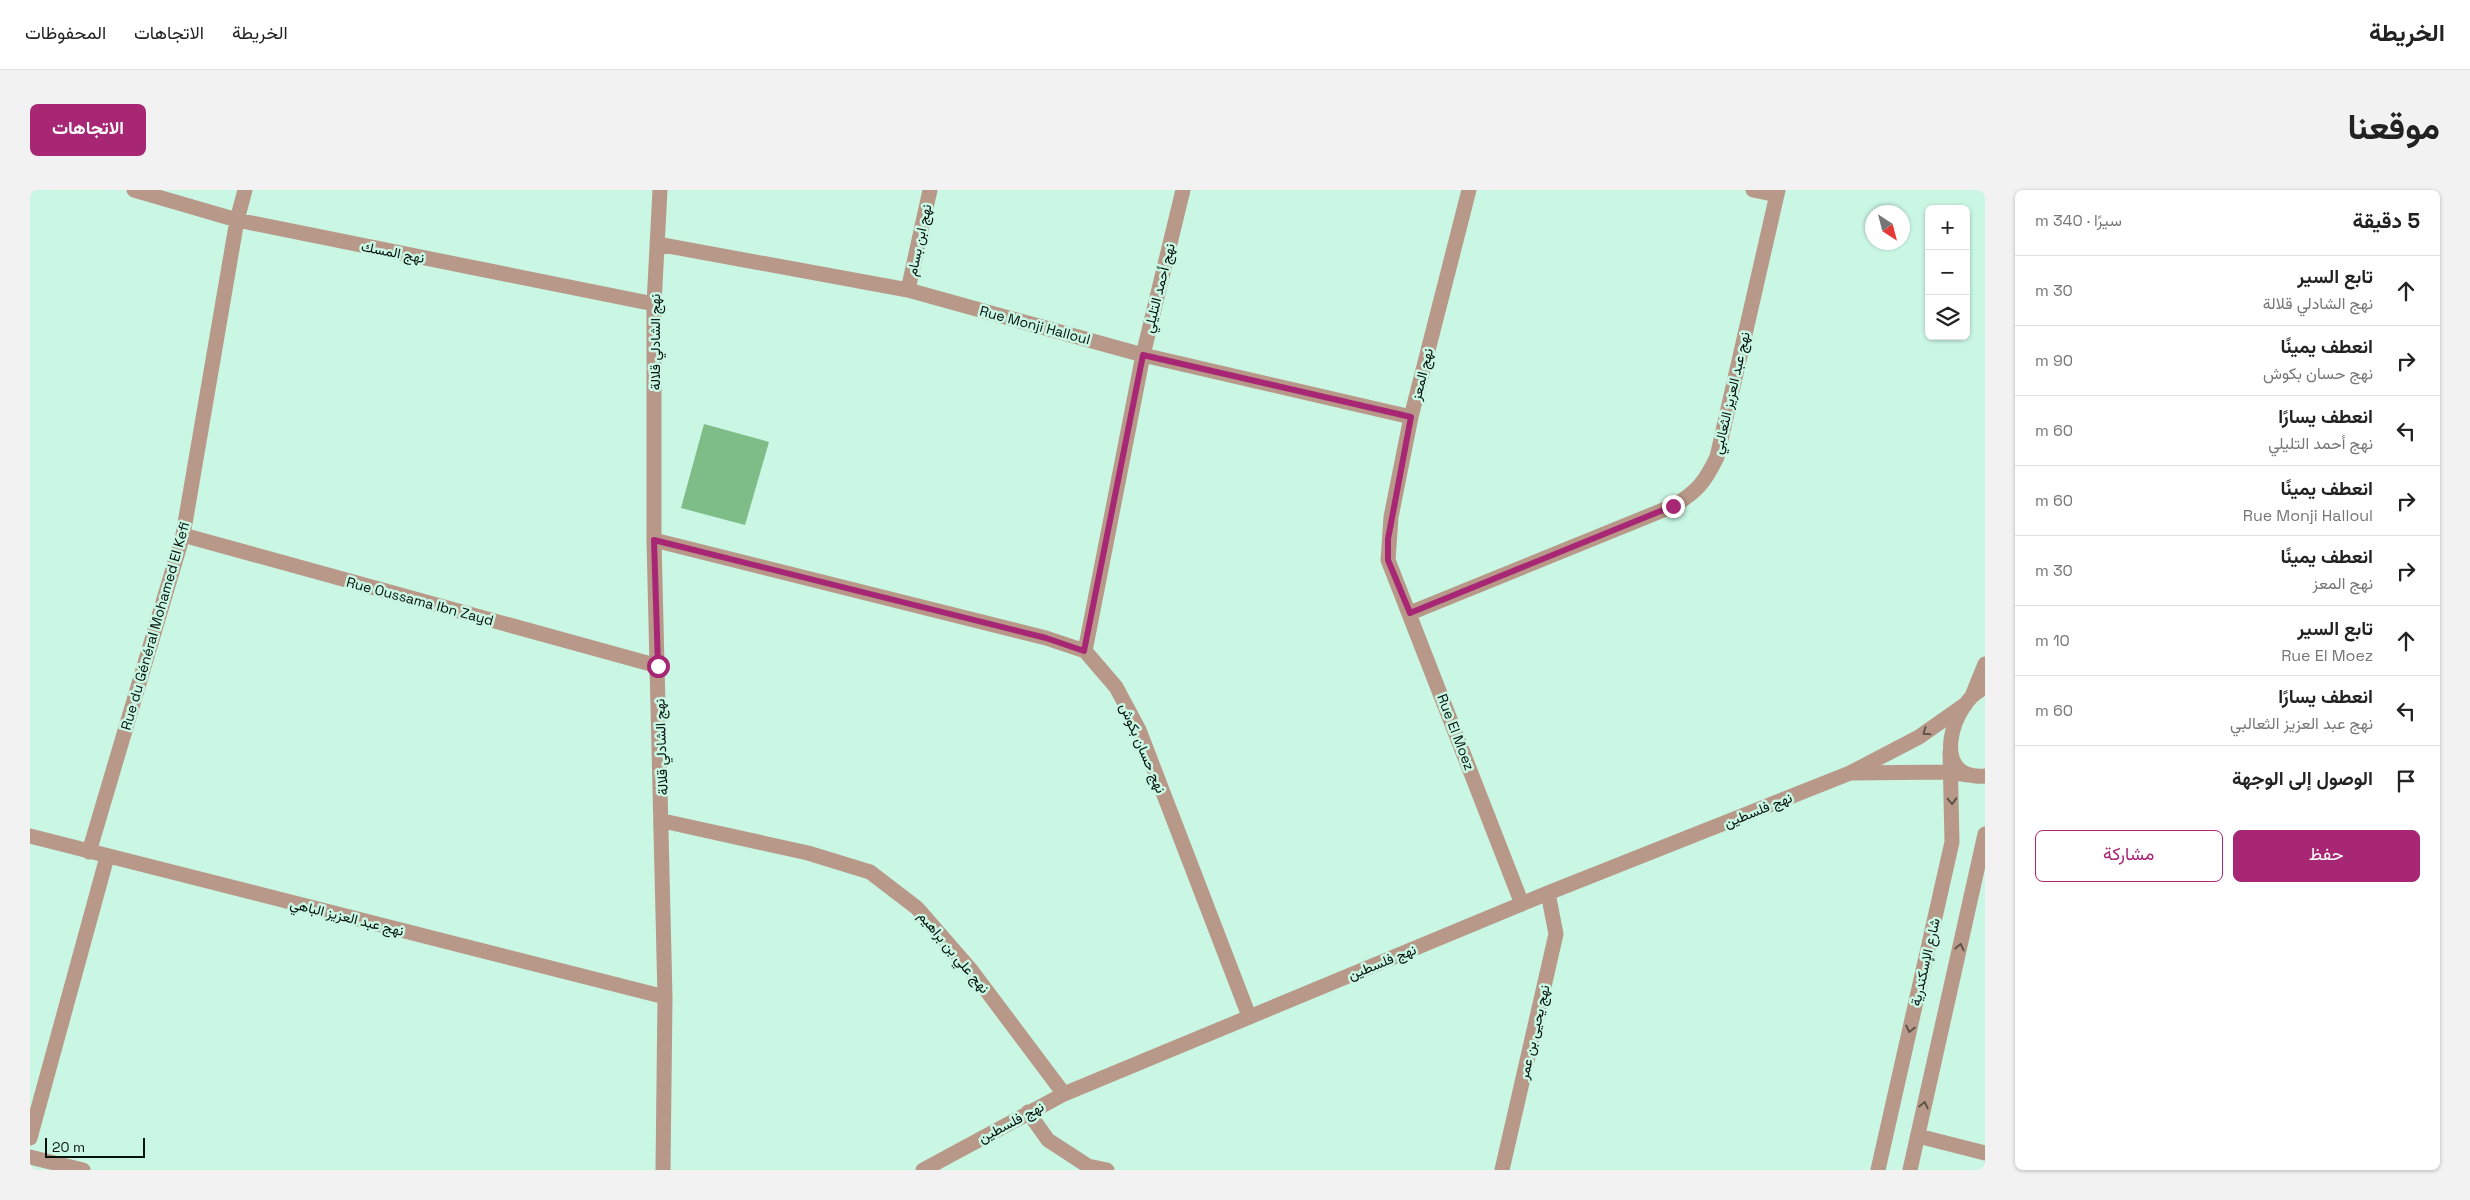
<!DOCTYPE html>
<html lang="ar">
<head>
<meta charset="utf-8">
<style>
  body { margin:0; font-family:"Space Grotesk",Vazirmatn,sans-serif; background:#f2f2f2; color:#222; direction:rtl }
  .controls { position:absolute; right:15px; top:15px; display:grid; overflow:hidden; border-radius:8px; box-shadow:0 1px 4px #0004 }
  .controls button { width:45px; height:45px; display:grid; place-items:center; padding:0; border:0; border-bottom:1px solid #e0e0e0; background:#fff; color:#222; font:25px sans-serif }
  .compass { position:absolute; left:1835px; top:15px; width:45px; height:45px; border-radius:50%; background:#fff; box-shadow:0 1px 4px #0004; rotate:144deg }
  .scale { position:absolute; left:15px; bottom:12px; width:100px; box-sizing:border-box; padding-left:5px; border:2px solid #03120c; border-top:0; font-size:14px; line-height:18px; white-space:nowrap; color:#03120c; -webkit-text-stroke:4px #caf6e4; paint-order:stroke }
  .stop { position:absolute; width:15px; height:15px; margin:-11px; border:4px solid #a82775; border-radius:50%; background:#fff }
  .stop.end { background:#a82775; border-color:#fff; box-shadow:0 1px 5px #0008 }
  .list { margin:0; padding:0; list-style:none }
  h2 { display:flex; justify-content:space-between; align-items:center; height:65px; margin:0; padding:0 20px; font-size:21px }
  h2 small { font-size:16px; font-weight:400; color:#767676 }
  .list li { display:grid; grid-template-columns:32px 1fr auto; gap:15px; align-items:center; box-sizing:border-box; height:70px; padding:0 20px; border-top:1px solid #e0e0e0 }
  .list b { display:block; font-size:19px; white-space:nowrap }
  .list p { margin:0; font-size:16px; white-space:nowrap; color:#767676 }
  .list em { font-size:16px; font-style:normal; color:#767676 }
  .actions { display:flex; gap:10px; padding:15px 20px }
  .actions a { flex:1; padding:11px 0; border:1px solid #a82775; border-radius:8px; text-align:center; font-size:18px; color:#a82775 }
  .actions .main { background:#a82775; color:#fff }
  .icon { flex:none; width:28px; height:28px; fill:none; stroke:currentColor; stroke-width:2; stroke-linecap:round; stroke-linejoin:round }
  .map { position:relative; flex:none; width:1955px; height:980px; overflow:hidden; direction:ltr; border-radius:8px }
  header { display:flex; align-items:center; gap:30px; box-sizing:border-box; height:70px; padding:0 25px; background:#fff; border-bottom:1px solid #e0e0e0 }
  header strong { font-size:24px }
  nav { display:flex; gap:28px; margin-inline-start:auto; font-size:18px }
  .intro { display:flex; align-items:center; justify-content:space-between; box-sizing:border-box; height:120px; padding:0 30px }
  h1 { margin:0; font-size:35px }
  .button { padding:12px 22px; border-radius:8px; background:#a82775; color:#fff; font-size:18px; font-weight:700 }
  main { display:flex; gap:30px; padding:0 30px }
  aside { flex:1; background:#fff; border-radius:8px; box-shadow:0 1px 4px #0004 }
  .map>svg:first-child { display:block }
</style>
</head>
<body>
<header>
<strong>الخريطة</strong>
<nav><a>الخريطة</a><a>الاتجاهات</a><a>المحفوظات</a></nav>
</header>
<div class="intro"><h1>موقعنا</h1><a class="button">الاتجاهات</a></div>
<main>
<aside>
<h2>5 دقيقة<small>سيرًا · 340 m</small></h2>
<ul class="list">
<li><svg class="icon" aria-label="ahead" viewBox="0 0 24 24"><path d="M12 20V5M6 11l6-6 6 6"/></svg><div><b>تابع السير</b><p>نهج الشادلي قلالة</p></div><em>30 m</em></li>
<li><svg class="icon" aria-label="right" viewBox="0 0 24 24"><path d="M7 20v-9h11M14 6l5 5-5 5"/></svg><div><b>انعطف يمينًا</b><p>نهج حسان بكوش</p></div><em>90 m</em></li>
<li><svg class="icon" aria-label="left" viewBox="0 0 24 24"><path d="M17 20v-9H6M10 6l-5 5 5 5"/></svg><div><b>انعطف يسارًا</b><p>نهج أحمد التليلي</p></div><em>60 m</em></li>
<li><svg class="icon" aria-label="right" viewBox="0 0 24 24"><path d="M7 20v-9h11M14 6l5 5-5 5"/></svg><div><b>انعطف يمينًا</b><p>Rue Monji Halloul</p></div><em>60 m</em></li>
<li><svg class="icon" aria-label="right" viewBox="0 0 24 24"><path d="M7 20v-9h11M14 6l5 5-5 5"/></svg><div><b>انعطف يمينًا</b><p>نهج المعز</p></div><em>30 m</em></li>
<li><svg class="icon" aria-label="ahead" viewBox="0 0 24 24"><path d="M12 20V5M6 11l6-6 6 6"/></svg><div><b>تابع السير</b><p>Rue El Moez</p></div><em>10 m</em></li>
<li><svg class="icon" aria-label="left" viewBox="0 0 24 24"><path d="M17 20v-9H6M10 6l-5 5 5 5"/></svg><div><b>انعطف يسارًا</b><p>نهج عبد العزيز الثعالبي</p></div><em>60 m</em></li>
<li><svg class="icon" aria-label="arrive" viewBox="0 0 24 24"><path d="M6 21V4h12l-3 4 3 4H6"/></svg><div><b>الوصول إلى الوجهة</b></div></li>
</ul>
<div class="actions"><a class="main">حفظ</a><a>مشاركة</a></div>
</aside>
<div class="map">
<svg width="1955" height="980" viewBox="0 0 1955 980">
  <rect width="100%" height="100%" fill="#caf6e4"/>
  <path fill="#7ebc88" d="M 674,234 L 739,252 L 715,335 L 651,318 Z"/>
  <g fill="none" stroke-linecap="round" stroke-linejoin="round">
    <path stroke="#b89888" stroke-width="15" d="M 104,0 L 207,30 L 624,114
      M 630,0 L 624,114 L 624,350 L 635,807 L 633,980
      M 1439,0 L 1381,227 L 1361,327 L 1358,370 L 1492,714
      M 1723,0 L 1747,5
      M 627,54 L 878,100 L 1113,165 L 1381,227
      M 878,100 L 900,0
      M 153,345 L 628,476
      M 624,350 L 1016,448 L 1055,461 L 1086,497 L 1109,540 L 1219,826
      M 1380,423 L 1643,316 C 1667,302 1675,292 1687,267 L 1748,0
      M 1055,461 L 1113,165 L 1153,0
      M 1955,498 C 1923,509 1897,591 1955,586
      M 1942,506 L 1955,474
      M 1936,514 L 1889,547 L 1820,583 L 1920,582 L 1938,585
      M 633,631 L 778,663 L 840,682 L 887,718 L 941,780 L 1034,904
      M 0,646 L 635,807
      M 59,662 L 153,345 L 207,30 L 215,0
      M 998,922 L 1018,950 L 1058,976 L 1077,980
      M 1888,946 L 1955,963
      M 0,948 L 77,667
      M 0,967 L 53,980
      M 893,980 L 1034,904 L 1518,703 L 1820,583
      M 1472,980 L 1526,744 L 1518,703
      M 1848,980 L 1922,652 L 1920,562
      M 1880,980 L 1955,644"/>
  </g>
  <defs><path id="oneway-chevron" d="M-2-3.5L2.5 0L-2 3.5" fill="none" stroke-width="1.6" stroke-linecap="round" stroke-linejoin="round" transform="scale(1.25)"/></defs>
  <g stroke="#5e554a">
    <use href="#oneway-chevron" transform="translate(1896 542) rotate(145)"/>
    <use href="#oneway-chevron" transform="translate(1922 611) rotate(88)"/>
    <use href="#oneway-chevron" transform="translate(1930 757) rotate(-77)"/>
    <use href="#oneway-chevron" transform="translate(1880 839) rotate(103)"/>
    <use href="#oneway-chevron" transform="translate(1894 915) rotate(-77)"/>
  </g>
  <g fill="none" stroke-linecap="round" stroke-linejoin="round">
    <path stroke="#a82775" stroke-width="6" d="M 628,476 L 624,350 L 1016,448 L 1054,461 L 1113,165 L 1381,227 L 1358,349 L 1358,370 L 1380,423 L 1643,316"/>
  </g>
  <g text-anchor="middle" dominant-baseline="central" stroke-width="5" stroke-linejoin="round" paint-order="stroke">
    <g font-size="14" fill="#03120c" stroke="#caf6e4">
      <text transform="translate(889 50) rotate(-78)">نهج ابن بسام</text>
      <text transform="translate(363 62) rotate(11)">نهج المسك</text>
      <text transform="translate(1129 98) rotate(-76)">نهج أحمد التليلي</text>
      <text transform="translate(1005 135) rotate(15)">Rue Monji Halloul</text>
      <text transform="translate(625 152) rotate(-90)">نهج الشادلي قلالة</text>
      <text transform="translate(1392 184) rotate(-76)">نهج المعز</text>
      <text transform="translate(1701 203) rotate(-77)">نهج عبد العزيز الثعالبي</text>
      <text transform="translate(390 411) rotate(15)">Rue Oussama Ibn Zayd</text>
      <text transform="translate(125 436) rotate(-74)">Rue du Général Mohamed El Kefi</text>
      <text transform="translate(1426 542) rotate(69)">Rue El Moez</text>
      <text transform="translate(631 557) rotate(-92)">نهج الشادلي قلالة</text>
      <text transform="translate(1113 558) rotate(67)">نهج حسان بكوش</text>
      <text transform="translate(1728 620) rotate(-22)">نهج فلسطين</text>
      <text transform="translate(317 727) rotate(14)">نهج عبد العزيز الباهي</text>
      <text transform="translate(924 762) rotate(50)">نهج علي بن براهيم</text>
      <text transform="translate(1352 772) rotate(-22)">نهج فلسطين</text>
      <text transform="translate(1895 772) rotate(-77)">شارع الإسكندرية</text>
      <text transform="translate(1504 842) rotate(-77)">نهج يحيى بن عمر</text>
      <text transform="translate(981 932) rotate(-28)">نهج فلسطين</text>
    </g>
  </g>
</svg>
<div class="controls">
<button>+</button>
<button>−</button>
<button><svg class="icon" aria-label="layers" viewBox="0 0 24 24"><path d="M12 4l9 5-9 5-9-5zM3 14l9 5 9-5"/></svg></button>
</div>
<svg class="compass" viewBox="-18 -18 36 36"><path d="M0-13l5 13h-10z" fill="#e53935"/><path d="M0 13l5-13h-10z" fill="#767676"/></svg>
<div class="scale">20 m</div>
<div class="stop" style="left:628px;top:476px"></div>
<div class="stop end" style="left:1643px;top:316px"></div>
</div>
</main>
</body>
</html>
